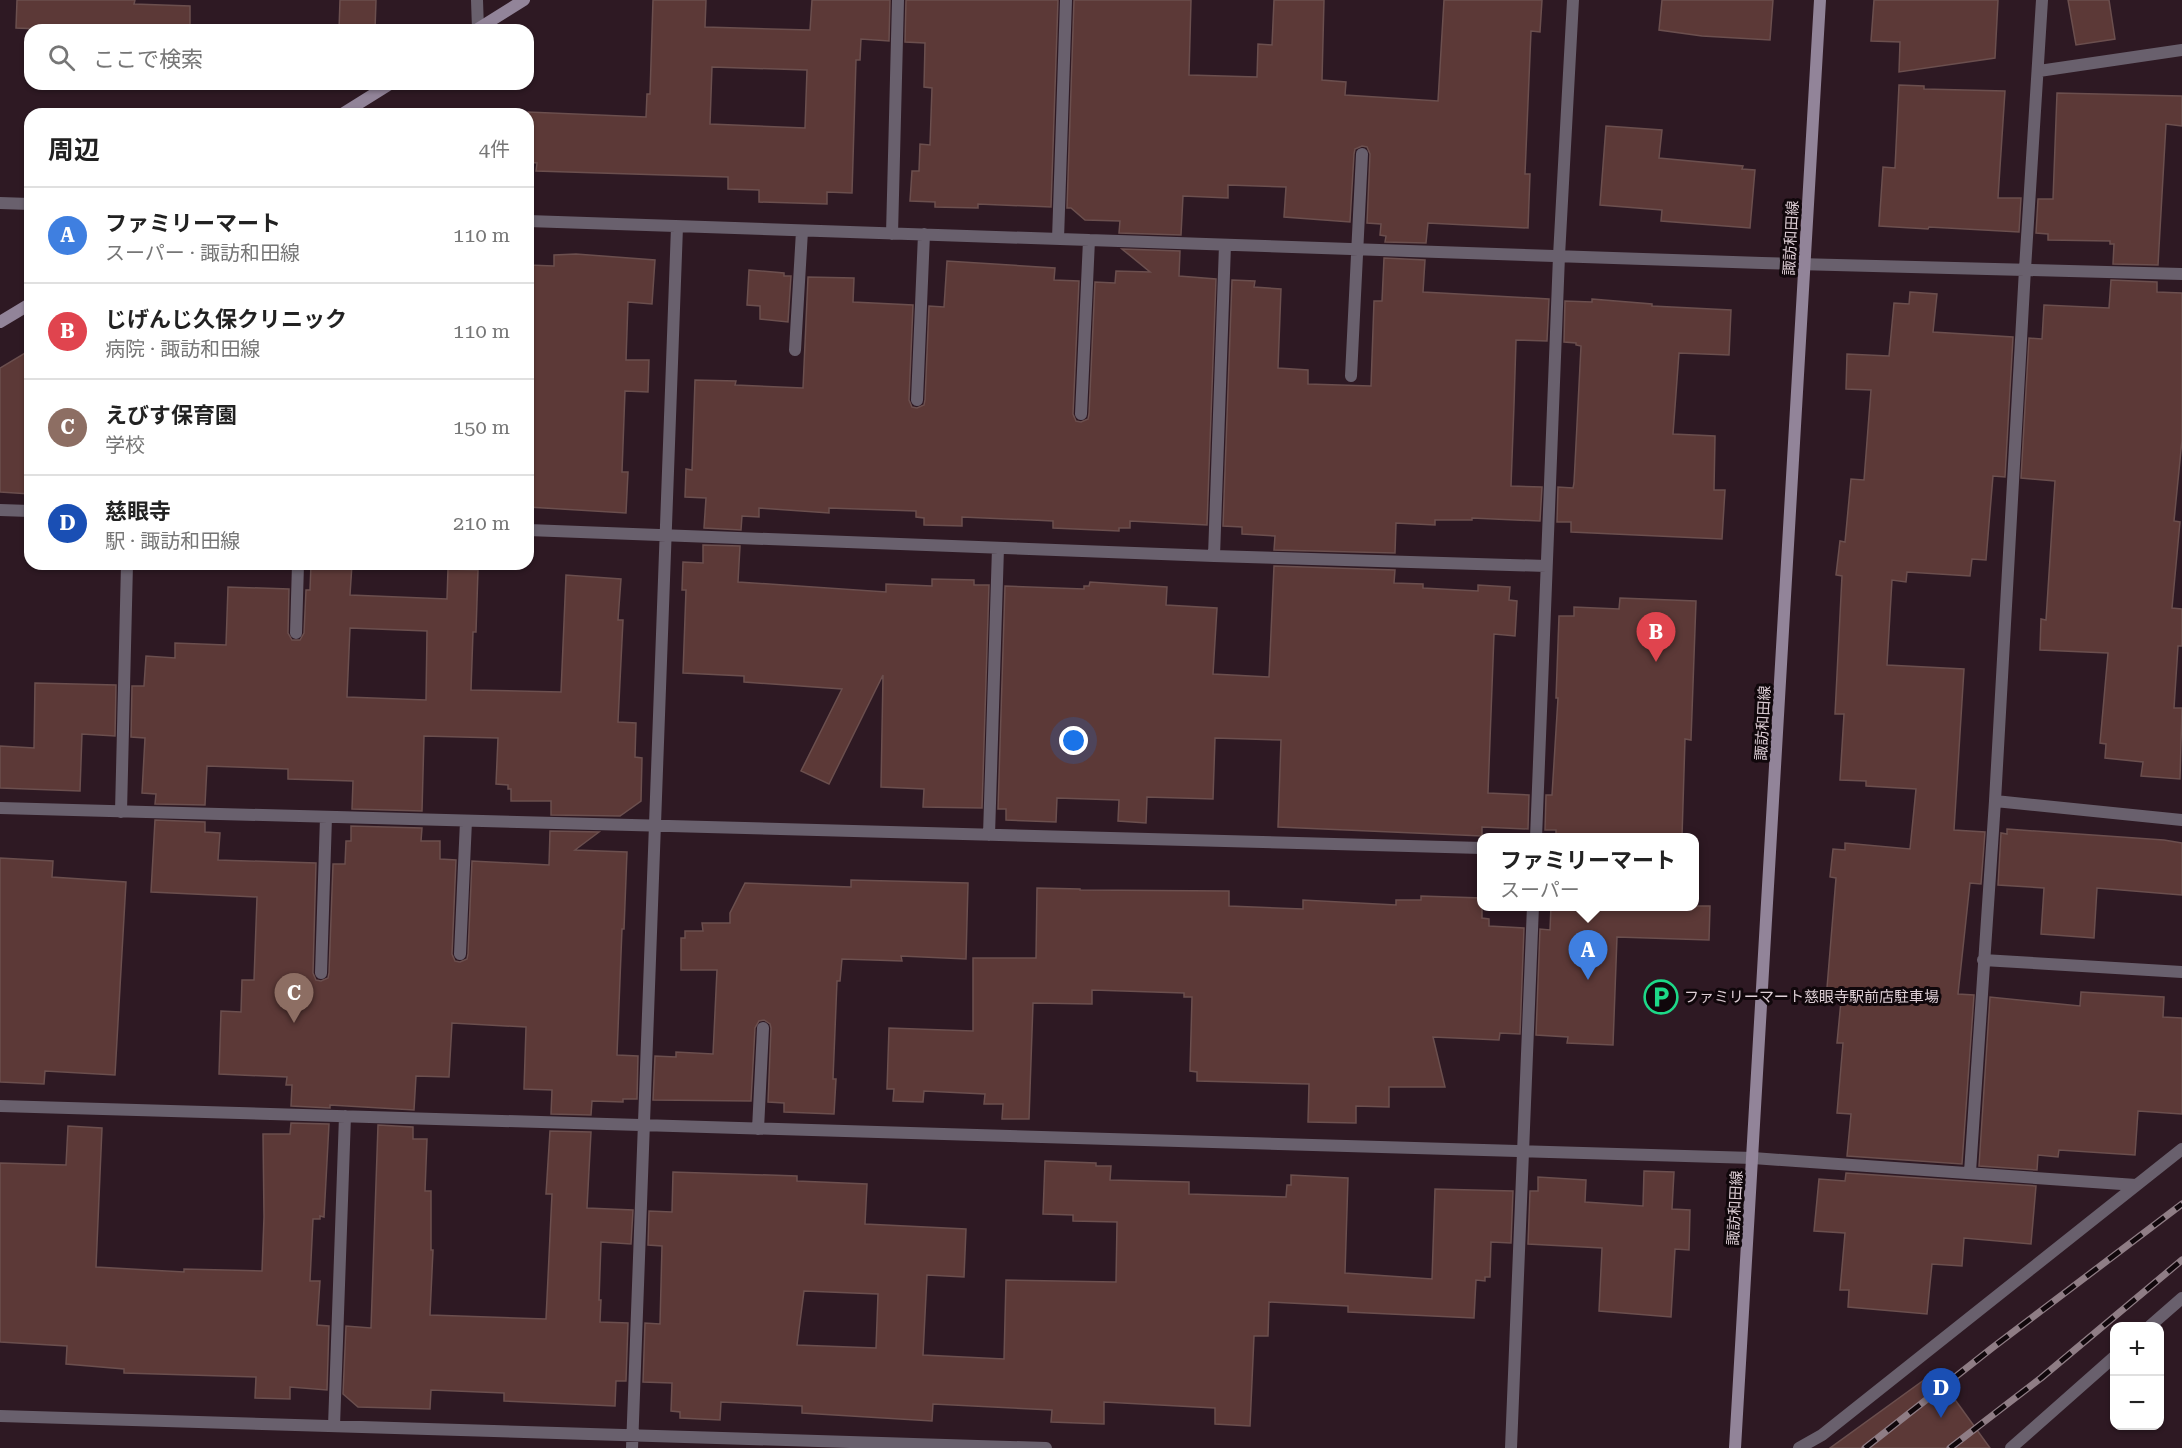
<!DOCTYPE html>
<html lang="ja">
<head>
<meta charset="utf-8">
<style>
  body { margin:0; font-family:"Roboto Serif","Noto Sans JP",serif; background:#f6f6f6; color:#222 }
  .controls { position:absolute; right:18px; bottom:18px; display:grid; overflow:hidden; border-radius:12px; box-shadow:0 2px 4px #0004 }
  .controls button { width:54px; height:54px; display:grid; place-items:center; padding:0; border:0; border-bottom:2px solid #e0e0e0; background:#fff; color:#222; font:30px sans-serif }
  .you { position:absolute; left:1074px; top:741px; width:21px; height:21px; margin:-15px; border:4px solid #fff; border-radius:50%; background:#1a73e8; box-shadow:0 0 0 9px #1a73e833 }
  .badge { display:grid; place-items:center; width:39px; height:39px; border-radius:50%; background:#b45309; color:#fff; font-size:20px; font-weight:700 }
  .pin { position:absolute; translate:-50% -50px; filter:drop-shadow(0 2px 3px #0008) }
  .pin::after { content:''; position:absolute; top:32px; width:21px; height:18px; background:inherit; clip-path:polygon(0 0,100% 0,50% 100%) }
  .popup { position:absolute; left:1477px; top:833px; width:222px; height:78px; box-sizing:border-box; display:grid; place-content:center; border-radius:12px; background:#fff; filter:drop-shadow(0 2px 4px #0005); font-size:20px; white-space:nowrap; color:#767676 }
  .popup b { font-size:22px; color:#222 }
  .popup::after { content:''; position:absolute; left:50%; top:100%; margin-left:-12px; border:12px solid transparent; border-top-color:#fff }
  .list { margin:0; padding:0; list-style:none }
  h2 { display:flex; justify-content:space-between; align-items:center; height:78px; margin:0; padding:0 24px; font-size:26px }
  h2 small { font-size:20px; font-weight:400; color:#767676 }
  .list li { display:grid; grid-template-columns:39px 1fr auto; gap:18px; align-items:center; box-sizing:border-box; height:96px; padding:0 24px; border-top:2px solid #e0e0e0 }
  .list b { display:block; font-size:22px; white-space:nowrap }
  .list p { margin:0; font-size:20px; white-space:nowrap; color:#767676 }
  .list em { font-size:20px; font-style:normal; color:#767676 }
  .icon { flex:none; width:33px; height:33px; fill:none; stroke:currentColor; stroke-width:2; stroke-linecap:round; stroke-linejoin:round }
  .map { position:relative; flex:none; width:2182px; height:1448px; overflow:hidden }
  .search { position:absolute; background:#fff; box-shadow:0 2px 4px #0004; left:24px; top:24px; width:510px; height:66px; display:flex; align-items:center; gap:15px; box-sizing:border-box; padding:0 21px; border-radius:18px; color:#767676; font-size:22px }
  .panel { position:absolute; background:#fff; box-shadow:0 2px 4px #0004; left:24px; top:108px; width:510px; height:462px; border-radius:18px }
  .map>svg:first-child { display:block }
</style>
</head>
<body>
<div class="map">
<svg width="2182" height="1448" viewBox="0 0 2182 1448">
  <rect width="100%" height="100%" fill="#2e1923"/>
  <path fill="#5c3937" stroke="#6b4f4e" stroke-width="1.5" fill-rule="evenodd" d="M 17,0 L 135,0 L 134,4 L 190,6 L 190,30 L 66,30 L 16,28 Z
    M 340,0 L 376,0 L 375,30 L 339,30 Z
    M 653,0 L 706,0 L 705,27 L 810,30 L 812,0 L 890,0 L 889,41 L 861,39 L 860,60 L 856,60 L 852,193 L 827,192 L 827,204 L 759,202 L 759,190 L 728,189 L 728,177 L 536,171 L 537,163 L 528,162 L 528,112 L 646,117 L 647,94 L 650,94 ZM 712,67 L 807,70 L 805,128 L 710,124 Z
    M 906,0 L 1058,0 L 1051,207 L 978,204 L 978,208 L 935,207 L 935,202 L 910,201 L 912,171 L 919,171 L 920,144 L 930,145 L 932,88 L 924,87 L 925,43 L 905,42 Z
    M 1074,0 L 1191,0 L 1189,75 L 1257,77 L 1258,44 L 1272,45 L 1274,0 L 1324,0 L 1322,80 L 1346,82 L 1345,95 L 1438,101 L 1444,0 L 1542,0 L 1540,32 L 1531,31 L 1525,174 L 1530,174 L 1528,228 L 1428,223 L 1426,243 L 1385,242 L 1386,236 L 1380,235 L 1381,224 L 1367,223 L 1370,154 L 1367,147 L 1362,146 L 1355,149 L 1354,154 L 1350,222 L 1284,217 L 1286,187 L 1228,185 L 1228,198 L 1183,196 L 1181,235 L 1119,233 L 1120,221 L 1085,220 L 1071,208 L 1067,208 Z
    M 1662,0 L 1773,0 L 1770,40 L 1702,36 L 1659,30 Z
    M 1874,0 L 1998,0 L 1995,58 L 1899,72 L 1900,42 L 1871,41 Z
    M 2068,0 L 2109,0 L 2115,39 L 2076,45 Z
    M 1899,85 L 1924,86 L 1924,89 L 2005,91 L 1998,198 L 2021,198 L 2019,232 L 1929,227 L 1928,229 L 1879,226 L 1883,167 L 1895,168 Z
    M 2057,93 L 2182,96 L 2182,126 L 2166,124 L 2158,265 L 2113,264 L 2114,244 L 2110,244 L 2110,241 L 2048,240 L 2048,234 L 2036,233 L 2038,199 L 2053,199 Z
    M 1606,126 L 1662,130 L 1659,158 L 1743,166 L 1742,169 L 1755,170 L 1750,228 L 1661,221 L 1662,210 L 1600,205 Z
    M 1122,249 L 1180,251 L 1179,276 L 1216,279 L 1207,525 L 1130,521 L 1130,528 L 1119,528 L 1119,531 L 1053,528 L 1053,521 L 962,517 L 962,526 L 924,525 L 924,518 L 916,517 L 916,511 L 829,508 L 829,513 L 759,508 L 759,517 L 742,516 L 741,530 L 704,528 L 706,498 L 685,497 L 686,469 L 692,470 L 695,380 L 736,381 L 735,385 L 803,388 L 808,277 L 854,278 L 853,302 L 913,305 L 909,400 L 912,407 L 917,408 L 924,405 L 925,400 L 929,306 L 944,307 L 947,261 L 1055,268 L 1054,280 L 1079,281 L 1073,414 L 1076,421 L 1081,422 L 1088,419 L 1089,414 L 1095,282 L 1115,283 L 1116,271 L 1150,272 Z
    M 576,254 L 655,260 L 652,304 L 628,302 L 626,360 L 649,360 L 648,392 L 625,391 L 622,472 L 628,472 L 626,513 L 528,507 L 528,265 L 554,266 L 554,255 Z
    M 1384,258 L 1425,260 L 1423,292 L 1549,299 L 1547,341 L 1516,340 L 1514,405 L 1511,486 L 1542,487 L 1540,521 L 1472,518 L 1472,520 L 1435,520 L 1435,525 L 1396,523 L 1395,553 L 1274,550 L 1275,536 L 1242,534 L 1242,527 L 1223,526 L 1232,280 L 1255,281 L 1254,287 L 1281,289 L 1278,368 L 1308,370 L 1308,384 L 1371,386 L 1374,301 L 1382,301 Z
    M 749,270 L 784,273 L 784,276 L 791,276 L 788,322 L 760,319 L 760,306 L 747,305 Z
    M 2111,280 L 2157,282 L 2157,292 L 2182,293 L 2182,440 L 2174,521 L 2180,522 L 2172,608 L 2182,609 L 2182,646 L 2178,646 L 2174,708 L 2182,708 L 2180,779 L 2141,776 L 2143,762 L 2105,758 L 2106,744 L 2100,743 L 2108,653 L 2040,650 L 2041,619 L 2046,620 L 2055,481 L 2021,478 L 2029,338 L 2042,339 L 2044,305 L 2109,308 Z
    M 1910,292 L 1937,294 L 1933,332 L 2013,337 L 2005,477 L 1993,476 L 1986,560 L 1972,559 L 1970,576 L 1907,572 L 1906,582 L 1892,580 L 1887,665 L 1964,669 L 1954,830 L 1985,832 L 1981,884 L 1970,883 L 1958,994 L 1974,995 L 1962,1164 L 1847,1156 L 1851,1114 L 1837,1113 L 1843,1043 L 1837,1043 L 1841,1001 L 1826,1000 L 1836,878 L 1830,877 L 1833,849 L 1845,850 L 1845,843 L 1910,849 L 1916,789 L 1866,786 L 1866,781 L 1840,780 L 1844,714 L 1835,714 L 1842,576 L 1836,575 L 1840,541 L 1845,542 L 1851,479 L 1864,480 L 1871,390 L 1846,389 L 1847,354 L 1889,356 L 1894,303 L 1909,304 Z
    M 1592,299 L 1652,304 L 1652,306 L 1731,310 L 1729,355 L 1679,353 L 1673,434 L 1715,436 L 1714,490 L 1725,490 L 1722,539 L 1571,532 L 1571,522 L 1557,522 L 1558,487 L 1573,488 L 1574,483 L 1581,346 L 1576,345 L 1576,343 L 1564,342 L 1565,301 L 1592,302 Z
    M 30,350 L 30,494 L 0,492 L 0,368 Z
    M 703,545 L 740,546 L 738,582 L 886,592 L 886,584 L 932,586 L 932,579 L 974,580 L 974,585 L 989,585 L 982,808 L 923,807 L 924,789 L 881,787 L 883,675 L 829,784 L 801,771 L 842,689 L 744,682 L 744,676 L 683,673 L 686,590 L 682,590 L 683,562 L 703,563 Z
    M 311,564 L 352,564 L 350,595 L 447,599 L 448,569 L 478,570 L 476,632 L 473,632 L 471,690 L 561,692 L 566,575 L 621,579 L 618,620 L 623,620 L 618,722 L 636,723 L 635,757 L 642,758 L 641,801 L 620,816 L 551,815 L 551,801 L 511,801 L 511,789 L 508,789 L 508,785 L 496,784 L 498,738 L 424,736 L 422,811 L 352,809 L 353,781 L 288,779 L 288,769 L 207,766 L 205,805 L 155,804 L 156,794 L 142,793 L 145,738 L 131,737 L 132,686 L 144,686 L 146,656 L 175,658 L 175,643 L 226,645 L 228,587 L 289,589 L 288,633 L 292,640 L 300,640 L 304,633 L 306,590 L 310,590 ZM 350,628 L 427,631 L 426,700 L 347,697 Z
    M 1274,566 L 1395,570 L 1394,583 L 1423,584 L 1423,588 L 1478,591 L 1478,585 L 1510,587 L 1509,600 L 1517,601 L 1515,636 L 1494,634 L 1488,793 L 1529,795 L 1528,829 L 1482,827 L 1482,836 L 1278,827 L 1281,740 L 1215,738 L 1213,799 L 1147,797 L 1146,823 L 1118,821 L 1119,800 L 1057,798 L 1056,822 L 1006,820 L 1006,809 L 998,809 L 1005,586 L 1084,589 L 1084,586 L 1089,586 L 1090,582 L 1167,587 L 1166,605 L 1217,608 L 1213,674 L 1269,677 Z
    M 1620,598 L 1696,601 L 1691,740 L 1685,739 L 1682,837 L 1556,837 L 1556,830 L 1545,830 L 1546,795 L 1552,795 L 1558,698 L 1556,698 L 1559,616 L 1574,616 L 1574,607 L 1619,609 Z
    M 35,683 L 116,685 L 115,736 L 82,734 L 80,791 L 0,788 L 0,746 L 34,748 Z
    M 155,820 L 205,822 L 205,832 L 220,833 L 218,860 L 316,863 L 313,973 L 316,980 L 321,981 L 328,978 L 329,973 L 333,864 L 345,864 L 346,841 L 351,841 L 351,826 L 422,828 L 421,841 L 440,841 L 440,859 L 456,860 L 452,954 L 455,961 L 460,962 L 467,959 L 468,954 L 472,861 L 549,865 L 550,831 L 599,832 L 575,850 L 627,852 L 624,929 L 622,929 L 617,1055 L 638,1056 L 637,1099 L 623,1099 L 623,1102 L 592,1101 L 591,1115 L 551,1114 L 552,1090 L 524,1089 L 526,1027 L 452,1023 L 449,1077 L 416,1076 L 414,1110 L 330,1105 L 330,1108 L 291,1106 L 292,1085 L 286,1085 L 287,1077 L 219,1074 L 221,1011 L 241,1012 L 242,980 L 254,980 L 257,897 L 151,892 Z
    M 2007,829 L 2164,840 L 2182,843 L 2182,895 L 2097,888 L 2094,938 L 2041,934 L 2044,888 L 1998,885 L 2001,833 L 2007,834 Z
    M 0,858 L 53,861 L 52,877 L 126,882 L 115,1075 L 45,1071 L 44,1084 L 0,1082 Z
    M 851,880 L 968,883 L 966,959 L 901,956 L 902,961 L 842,959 L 840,981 L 837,981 L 833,1079 L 836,1079 L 834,1114 L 784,1112 L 784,1103 L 768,1102 L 771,1028 L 770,1024 L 764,1020 L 759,1021 L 755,1028 L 751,1101 L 653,1100 L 655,1056 L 676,1057 L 676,1052 L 713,1054 L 717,970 L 681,970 L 681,938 L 685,938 L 685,931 L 703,931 L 702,923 L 730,923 L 730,913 L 745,883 L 851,887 Z
    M 1037,888 L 1080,889 L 1080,890 L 1229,891 L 1229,906 L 1303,909 L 1303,900 L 1396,905 L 1396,900 L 1421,900 L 1421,896 L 1482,898 L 1482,918 L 1489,919 L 1489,926 L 1524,928 L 1520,1034 L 1500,1033 L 1499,1040 L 1433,1037 L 1445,1087 L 1389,1087 L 1389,1107 L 1356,1106 L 1356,1123 L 1308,1122 L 1309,1084 L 1197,1081 L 1197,1072 L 1190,1071 L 1192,997 L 1184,997 L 1184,993 L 1092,990 L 1092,1004 L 1033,1003 L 1029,1119 L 1002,1119 L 1003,1104 L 984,1104 L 985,1094 L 924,1091 L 923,1102 L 893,1101 L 894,1089 L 887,1089 L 889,1028 L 973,1031 L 973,958 L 1036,958 Z
    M 1551,906 L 1710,906 L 1709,940 L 1617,937 L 1613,1045 L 1567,1043 L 1568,1037 L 1536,1035 L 1540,929 L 1550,930 Z
    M 2081,992 L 2164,997 L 2163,1017 L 2182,1018 L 2182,1114 L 2138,1111 L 2135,1155 L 2059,1150 L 2058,1157 L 2038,1155 L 2037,1170 L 1979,1166 L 1990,997 L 2080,1006 Z
    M 291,1123 L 329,1124 L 324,1217 L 320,1216 L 320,1219 L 313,1219 L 310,1281 L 320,1281 L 317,1325 L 329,1326 L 327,1390 L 290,1387 L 290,1399 L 255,1398 L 256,1377 L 124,1373 L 124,1369 L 66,1364 L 67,1346 L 0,1342 L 0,1163 L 66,1165 L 68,1126 L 102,1128 L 96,1267 L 184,1272 L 184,1269 L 262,1271 L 264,1217 L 263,1134 L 290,1134 Z
    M 378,1125 L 413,1127 L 413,1139 L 427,1139 L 425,1191 L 431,1191 L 431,1250 L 433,1250 L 430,1315 L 546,1319 L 552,1194 L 546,1194 L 550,1131 L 591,1132 L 587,1208 L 633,1210 L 631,1244 L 601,1242 L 599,1300 L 601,1300 L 600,1322 L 628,1323 L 626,1381 L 616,1381 L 615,1406 L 504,1401 L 504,1393 L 431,1390 L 430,1409 L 358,1407 L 343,1394 L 346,1326 L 371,1328 Z
    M 1045,1161 L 1096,1163 L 1096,1166 L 1111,1166 L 1110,1180 L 1189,1182 L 1189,1194 L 1286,1197 L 1287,1185 L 1291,1185 L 1291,1175 L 1348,1178 L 1345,1273 L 1432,1279 L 1435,1189 L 1513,1191 L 1511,1243 L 1491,1242 L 1490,1277 L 1485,1277 L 1485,1281 L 1476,1280 L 1474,1318 L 1348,1312 L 1348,1306 L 1269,1302 L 1268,1336 L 1254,1336 L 1250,1426 L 1215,1424 L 1215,1408 L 1104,1402 L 1104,1424 L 1051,1422 L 1052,1410 L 933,1404 L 932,1421 L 802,1413 L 802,1406 L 721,1402 L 720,1420 L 680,1418 L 680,1412 L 671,1411 L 672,1383 L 643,1382 L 645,1323 L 660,1324 L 662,1246 L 648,1245 L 649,1211 L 672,1212 L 673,1172 L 797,1176 L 797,1181 L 867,1184 L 865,1224 L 966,1229 L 964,1277 L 927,1275 L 923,1355 L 1004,1359 L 1006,1280 L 1116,1282 L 1117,1222 L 1073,1221 L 1073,1215 L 1043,1214 ZM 804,1291 L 878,1294 L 876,1348 L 797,1345 Z
    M 1644,1171 L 1674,1172 L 1672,1209 L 1690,1210 L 1689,1250 L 1675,1249 L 1671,1317 L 1599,1311 L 1602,1248 L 1528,1244 L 1530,1191 L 1538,1191 L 1538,1177 L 1586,1180 L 1585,1202 L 1643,1206 Z
    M 1846,1173 L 2036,1186 L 2031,1244 L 1964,1238 L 1962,1266 L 1932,1264 L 1927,1314 L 1848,1307 L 1849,1290 L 1840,1290 L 1845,1233 L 1814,1231 L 1819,1179 L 1845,1181 Z
    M 1935,1372 L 1990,1448 L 1830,1448 Z"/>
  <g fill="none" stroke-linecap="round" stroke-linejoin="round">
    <path stroke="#69606d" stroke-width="12" d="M 477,0 L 478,29
      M 2039,71 L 2182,50
      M 0,203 L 30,204
      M 528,221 L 1762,263 L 2182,274
      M 892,234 L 898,0
      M 1058,239 L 1066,0
      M 795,350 L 802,231
      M 1351,376 L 1362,154
      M 917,400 L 924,234
      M 1081,414 L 1089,240
      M 0,510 L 30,511
      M 528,530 L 1214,556 L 1546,566
      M 1214,556 L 1225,245
      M 296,633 L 298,564
      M 1995,801 L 2182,820
      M 0,808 L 1482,848
      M 121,812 L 127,564
      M 989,835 L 998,548
      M 1536,838 L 1559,256 L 1573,0
      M 460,954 L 466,821
      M 1983,960 L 2182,972
      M 321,973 L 326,817
      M 0,1106 L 1753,1158 L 2136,1185
      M 758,1129 L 763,1028
      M 1970,1172 L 1995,801 L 2025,269 L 2042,0
      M 2150,1326 L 2182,1298
      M 0,1416 L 1046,1448
      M 334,1426 L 345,1116
      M 632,1448 L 677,227
      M 1511,1448 L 1533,906
      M 1799,1448 L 1822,1435 L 2182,1149
      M 2011,1448 L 2114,1357"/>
    <path stroke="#928499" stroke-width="12" d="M 476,30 L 524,0
      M 342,114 L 390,84
      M 0,322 L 30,304
      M 1735,1448 L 1820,0"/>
    <g stroke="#8f7d85" stroke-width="7">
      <path id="rail" d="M 1865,1448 L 1992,1348 L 2182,1204
        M 1950,1448 L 2041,1378 L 2182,1260"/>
    </g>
    <use href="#rail" stroke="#10070b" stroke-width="4.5" stroke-dasharray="14" stroke-linecap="butt"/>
  </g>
  <defs>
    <g id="parking-ring" transform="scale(1.725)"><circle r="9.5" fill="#10070b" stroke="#1dd988" stroke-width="1.5"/><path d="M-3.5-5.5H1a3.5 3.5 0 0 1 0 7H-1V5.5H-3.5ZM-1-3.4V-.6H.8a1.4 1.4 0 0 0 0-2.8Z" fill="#1dd988"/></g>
  </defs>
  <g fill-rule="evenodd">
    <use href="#parking-ring" x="1661" y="997"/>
  </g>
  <g text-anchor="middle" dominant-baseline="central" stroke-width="6" stroke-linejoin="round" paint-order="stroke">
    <g font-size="15" fill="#decfd6" stroke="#10070b">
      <text transform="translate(1791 238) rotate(-87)">諏訪和田線</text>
      <text transform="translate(1763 723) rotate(-87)">諏訪和田線</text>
      <text transform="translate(1735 1208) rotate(-87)">諏訪和田線</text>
    </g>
    <g font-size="15" fill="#decfd6" stroke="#10070b" text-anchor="start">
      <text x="1684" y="997">ファミリーマート慈眼寺駅前店駐車場</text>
    </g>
  </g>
</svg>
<div class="controls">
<button>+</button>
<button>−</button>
</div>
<div class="you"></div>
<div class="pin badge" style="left:1588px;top:980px;background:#3f7fe0">A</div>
<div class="popup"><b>ファミリーマート</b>スーパー</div>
<div class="pin badge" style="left:1656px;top:662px;background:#e0444e">B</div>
<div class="pin badge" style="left:294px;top:1023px;background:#8d6e63">C</div>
<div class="pin badge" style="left:1941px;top:1418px;background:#1a4fb4">D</div>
<div class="search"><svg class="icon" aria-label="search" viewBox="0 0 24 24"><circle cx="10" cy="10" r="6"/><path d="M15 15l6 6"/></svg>ここで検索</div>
<section class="panel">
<h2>周辺<small>4件</small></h2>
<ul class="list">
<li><span class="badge" style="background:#3f7fe0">A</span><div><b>ファミリーマート</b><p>スーパー · 諏訪和田線</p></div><em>110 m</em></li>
<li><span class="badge" style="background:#e0444e">B</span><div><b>じげんじ久保クリニック</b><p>病院 · 諏訪和田線</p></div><em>110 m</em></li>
<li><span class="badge" style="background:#8d6e63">C</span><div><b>えびす保育園</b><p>学校</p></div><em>150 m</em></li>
<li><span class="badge" style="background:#1a4fb4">D</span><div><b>慈眼寺</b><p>駅 · 諏訪和田線</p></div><em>210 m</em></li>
</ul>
</section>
</div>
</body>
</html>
